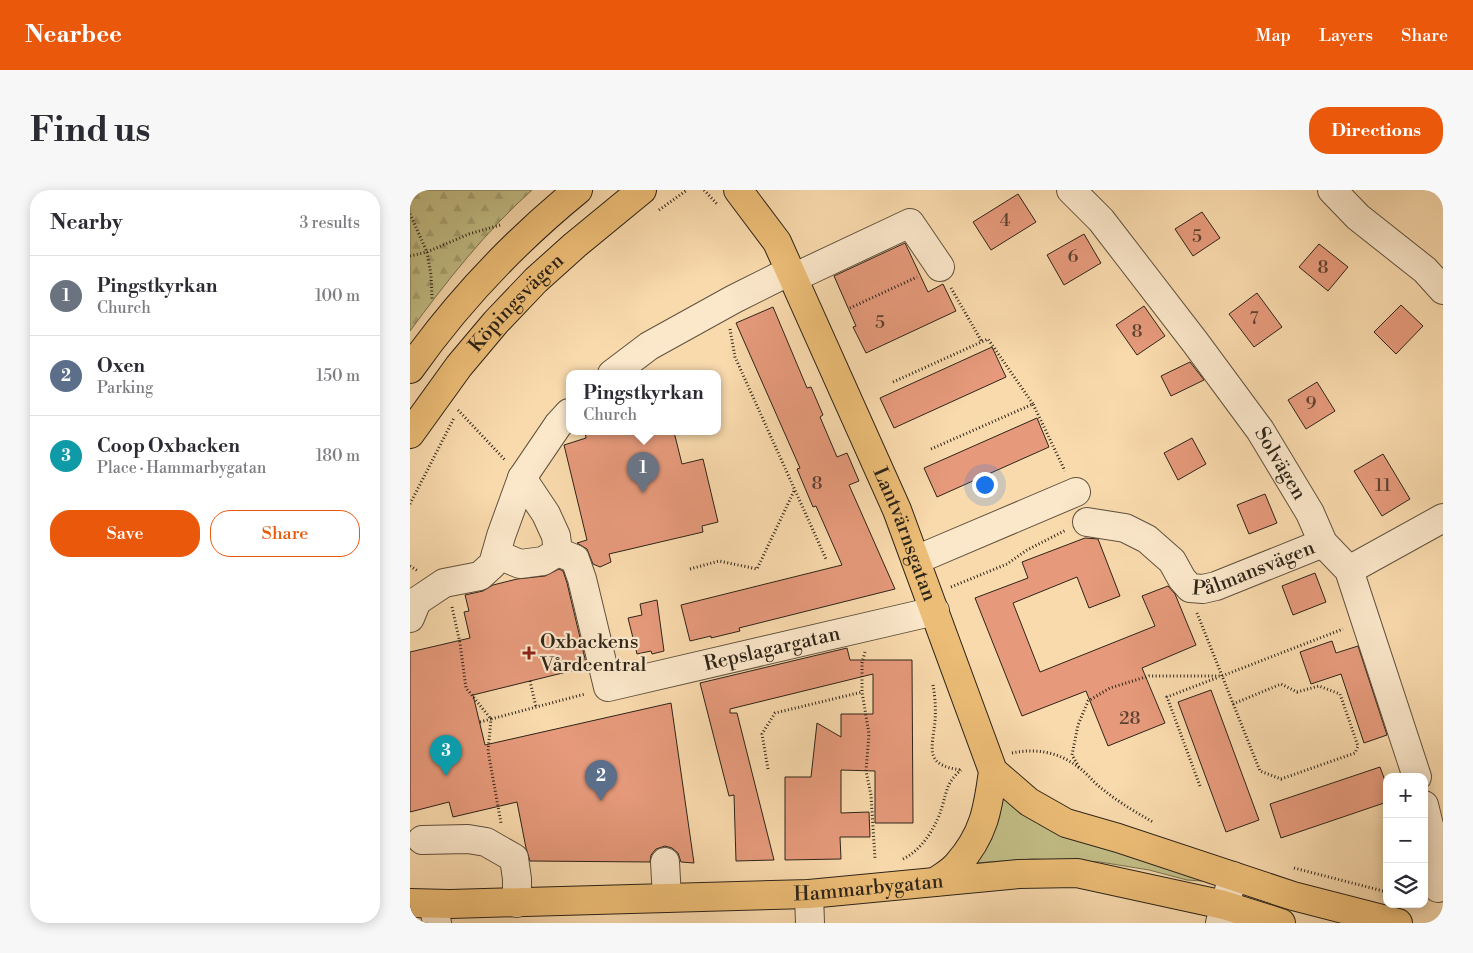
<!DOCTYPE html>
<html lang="en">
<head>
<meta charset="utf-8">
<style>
  body { margin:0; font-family:"Libre Bodoni",serif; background:#f7f7f7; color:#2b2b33 }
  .controls { position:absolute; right:15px; bottom:15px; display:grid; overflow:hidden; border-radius:10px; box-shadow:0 2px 12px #0003 }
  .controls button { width:45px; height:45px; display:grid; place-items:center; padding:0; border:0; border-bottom:1px solid #e1e1e2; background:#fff; color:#2b2b33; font:25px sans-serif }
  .you { position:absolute; left:574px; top:294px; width:18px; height:18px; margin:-12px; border:4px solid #fff; border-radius:50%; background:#1a73e8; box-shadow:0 0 0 8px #1a73e833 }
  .badge { display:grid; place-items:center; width:32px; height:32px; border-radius:50%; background:#ea580c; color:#fff; font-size:16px; font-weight:700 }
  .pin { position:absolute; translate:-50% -41px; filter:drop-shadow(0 1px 2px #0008) }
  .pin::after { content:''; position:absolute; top:26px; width:18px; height:15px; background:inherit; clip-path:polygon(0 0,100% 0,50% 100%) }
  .popup { position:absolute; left:156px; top:180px; width:155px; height:65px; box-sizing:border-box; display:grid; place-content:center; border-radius:10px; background:#fff; filter:drop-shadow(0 1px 4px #0005); font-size:16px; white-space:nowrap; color:#7c7c81 }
  .popup b { font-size:19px; color:#2b2b33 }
  .popup::after { content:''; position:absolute; left:50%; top:100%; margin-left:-10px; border:10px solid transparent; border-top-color:#fff }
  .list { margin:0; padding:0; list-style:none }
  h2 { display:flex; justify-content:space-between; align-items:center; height:65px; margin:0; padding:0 20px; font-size:21px }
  h2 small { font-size:16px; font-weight:400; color:#7c7c81 }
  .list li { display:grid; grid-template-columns:32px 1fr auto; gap:15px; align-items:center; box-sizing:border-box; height:80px; padding:0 20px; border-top:1px solid #e1e1e2 }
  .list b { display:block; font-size:19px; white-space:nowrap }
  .list p { margin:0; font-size:16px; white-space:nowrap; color:#7c7c81 }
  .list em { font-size:16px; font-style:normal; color:#7c7c81 }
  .actions { display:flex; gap:10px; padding:15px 20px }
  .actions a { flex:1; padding:11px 0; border:1px solid #ea580c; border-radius:20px; text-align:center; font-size:18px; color:#ea580c }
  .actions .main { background:#ea580c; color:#fff }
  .icon { flex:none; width:28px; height:28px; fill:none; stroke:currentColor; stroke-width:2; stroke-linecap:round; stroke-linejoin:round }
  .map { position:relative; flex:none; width:1033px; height:733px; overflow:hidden; border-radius:20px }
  header { display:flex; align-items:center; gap:30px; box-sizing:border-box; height:70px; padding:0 25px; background:#ea580c; color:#fff }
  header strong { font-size:24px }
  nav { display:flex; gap:28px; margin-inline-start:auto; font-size:18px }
  .intro { display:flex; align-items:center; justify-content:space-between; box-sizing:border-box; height:120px; padding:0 30px }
  h1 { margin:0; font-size:35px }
  .button { padding:12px 22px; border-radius:20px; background:#ea580c; color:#fff; font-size:18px; font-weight:700 }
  main { display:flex; gap:30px; padding:0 30px }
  aside { flex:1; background:#fff; border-radius:20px; box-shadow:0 2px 12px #0003 }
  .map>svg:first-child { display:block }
</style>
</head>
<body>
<header>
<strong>Nearbee</strong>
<nav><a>Map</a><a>Layers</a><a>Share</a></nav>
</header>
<div class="intro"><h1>Find us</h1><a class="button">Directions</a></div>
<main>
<aside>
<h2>Nearby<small>3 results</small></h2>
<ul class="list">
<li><span class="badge" style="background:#6b7280">1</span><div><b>Pingstkyrkan</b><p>Church</p></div><em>100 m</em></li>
<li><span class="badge" style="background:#5c6f8a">2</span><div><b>Oxen</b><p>Parking</p></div><em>150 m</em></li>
<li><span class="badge" style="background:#0f9aa8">3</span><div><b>Coop Oxbacken</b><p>Place · Hammarbygatan</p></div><em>180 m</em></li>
</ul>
<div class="actions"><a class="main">Save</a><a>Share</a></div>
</aside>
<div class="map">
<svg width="1033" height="733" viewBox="0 0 1033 733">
  <defs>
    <pattern id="forest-firs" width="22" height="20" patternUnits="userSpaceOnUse" patternTransform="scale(1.25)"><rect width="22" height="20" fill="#c3be86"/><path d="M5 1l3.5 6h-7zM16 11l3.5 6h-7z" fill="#a8a373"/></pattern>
  </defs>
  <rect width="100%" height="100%" fill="#f9daad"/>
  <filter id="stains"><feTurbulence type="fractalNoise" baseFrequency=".004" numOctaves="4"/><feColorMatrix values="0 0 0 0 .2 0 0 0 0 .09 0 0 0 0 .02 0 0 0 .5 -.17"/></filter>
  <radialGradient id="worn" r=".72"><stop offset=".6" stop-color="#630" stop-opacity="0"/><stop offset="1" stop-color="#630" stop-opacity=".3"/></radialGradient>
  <path fill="#c3be86" stroke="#787150" d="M 593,597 L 770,677 L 792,691 L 777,690 L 739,680 L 690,672 L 623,669 L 563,673 Z"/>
  <path fill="url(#forest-firs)" stroke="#787150" d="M 0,0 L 122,0 C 76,41 36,92 0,141 Z"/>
  <path fill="#e69a7b" stroke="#2d2419" d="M 608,4 L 626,32 L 581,60 L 563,32 Z
    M 792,22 L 810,48 L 783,66 L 765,39 Z
    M 674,44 L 691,73 L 654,95 L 637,65 Z
    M 495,53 L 518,102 L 533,94 L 546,121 L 456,163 L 443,137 L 446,136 L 424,86 Z
    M 909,54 L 938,77 L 918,101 L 889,77 Z
    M 847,103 L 872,137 L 844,157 L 819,124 Z
    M 991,115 L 1013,136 L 986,164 L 964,142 Z
    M 734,116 L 755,146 L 727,165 L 706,135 Z
    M 363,117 L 397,198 L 401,197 L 413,225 L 410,227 L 427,267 L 437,263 L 449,291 L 439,295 L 485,399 L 329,438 L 330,441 L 301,448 L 301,446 L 280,451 L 271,415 L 432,375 L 406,316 L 403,317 L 387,279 L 390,278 L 326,133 Z
    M 582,157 L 596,187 L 484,238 L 470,208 Z
    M 780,172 L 794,190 L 761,206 L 751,186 Z
    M 907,192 L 925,221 L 896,239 L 878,210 Z
    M 627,228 L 639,257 L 527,307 L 514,278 Z
    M 175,242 L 264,242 L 272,274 L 293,269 L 308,332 L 292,336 L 293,342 L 199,364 L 201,372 L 190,377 L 183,374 L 177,359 L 167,353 L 177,350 L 154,255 L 176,248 Z
    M 782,248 L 796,274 L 768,290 L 754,263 Z
    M 973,264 L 1000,309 L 972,326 L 944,281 Z
    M 855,304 L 867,333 L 839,344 L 827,315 Z
    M 675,348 L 688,349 L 710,406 L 679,418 L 667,387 L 603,413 L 630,482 L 745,436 L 732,406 L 758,396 L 765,404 L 786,455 L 732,478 L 755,533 L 698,556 L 676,501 L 612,526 L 565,408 L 618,388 L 612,372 Z
    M 149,379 L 153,381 L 157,393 L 177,477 L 63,505 L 75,555 L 261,513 L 284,673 L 271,672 L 268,663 L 262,658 L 255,656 L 246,659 L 241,665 L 240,672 L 120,671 L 116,658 L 107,612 L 43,627 L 39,612 L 0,622 L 0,462 L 60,448 L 54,422 L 59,421 L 55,405 L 73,401 L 83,395 L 107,389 L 135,386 Z
    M 905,383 L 916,412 L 883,425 L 872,396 Z
    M 247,410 L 254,461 L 242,464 L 241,461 L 227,464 L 218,428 L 232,425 L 230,414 Z
    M 922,451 L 926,463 L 948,456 L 977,545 L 954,553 L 931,484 L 901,494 L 890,462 Z
    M 437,458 L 440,470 L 502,470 L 503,633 L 465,633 L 465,581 L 431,580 L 431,623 L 459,622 L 460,647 L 430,647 L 431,669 L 375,670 L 375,587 L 401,587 L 407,533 L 431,547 L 431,524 L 463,524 L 463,484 L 320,519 L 320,523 L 327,523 L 364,670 L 326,671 L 324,605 L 319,606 L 290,493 Z
    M 801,500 L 849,630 L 816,642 L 768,512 Z
    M 970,577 L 977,596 L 977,612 L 871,648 L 860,614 Z"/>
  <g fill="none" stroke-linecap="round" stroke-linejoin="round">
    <g stroke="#60523e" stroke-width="30">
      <g id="minor">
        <path id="s1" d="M 661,0 L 691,30 L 785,152 L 850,240 L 900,323 L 913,353 L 939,380 L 1007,587"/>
        <path d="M 922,0 L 948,27 L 1015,80 L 1033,100"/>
        <path d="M 383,88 L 500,33 L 530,77"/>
        <path d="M 202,184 L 239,156 L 324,109 L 380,81"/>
        <path id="s2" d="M 677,332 L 715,338 L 737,349 L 762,371 L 772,389 L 780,398 L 793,399 L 806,396 L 913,353"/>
        <path id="s3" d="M 148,362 L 165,369 L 172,389 L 198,497 L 525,421"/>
        <path d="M 86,364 L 110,374 L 133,371 L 148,362 L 146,346 L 136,324 L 112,288"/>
        <path d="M 506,370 L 666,302"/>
        <path d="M 939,380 L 1033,328"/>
        <path d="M 0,428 L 7,411 L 34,393 L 70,386 L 83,374 L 91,346 L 112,288 L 148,235 L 159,223"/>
        <path d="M 1014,615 L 1028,671 L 1028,698"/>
        <path d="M 12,650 L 58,649 L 76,652 L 104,668 L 107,689 L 107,713"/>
        <path d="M 255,672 L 257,708"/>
        <path d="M 399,704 L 400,733"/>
        <path d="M 24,718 L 27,733"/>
        <path d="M 810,733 L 823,686"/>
      </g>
    </g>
    <g stroke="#2d2419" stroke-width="30">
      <g id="major">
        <path id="s4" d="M 328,0 L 367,52 L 487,320 L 583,581 C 578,619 574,645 547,675 C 541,682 532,687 525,692"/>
        <path d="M 0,179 C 48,111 103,53 168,0"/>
        <path id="s5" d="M 0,244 L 49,176 L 86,132 L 126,90 L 165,55 L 232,0"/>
        <path d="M 583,581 L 619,612 L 656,633 L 708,648 L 883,706 L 988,733"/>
        <path id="s6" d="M 0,713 L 40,714 L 399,704 L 609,684 L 667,683 L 814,715 L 871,733"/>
      </g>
    </g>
    <path stroke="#2d2419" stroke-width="3" stroke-dasharray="1 2.5" stroke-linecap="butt" d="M 294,0 L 307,14
      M 249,20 L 277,0
      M 0,24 L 17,62 L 21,85 L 22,109
      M 0,66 L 17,62 L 59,44 L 90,35
      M 541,98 L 572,152
      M 440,118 L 507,87
      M 320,139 L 325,167 L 416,369
      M 483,192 L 578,149 L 623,214
      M 48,220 L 96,271
      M 521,259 L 623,214 L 655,281
      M 0,314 L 44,228
      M 0,376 L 8,381
      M 280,379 L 309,371 L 347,379 L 384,301
      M 541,397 L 597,374 L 617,360 L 656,340
      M 42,417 L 50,453 L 56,498 L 81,529 L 175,504
      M 787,423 L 850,581 L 871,589 L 945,563 L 948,556 L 930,504 L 909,496 L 887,502 L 871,494 L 823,514
      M 455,462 L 452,473 L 452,502 L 459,544 L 456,581 L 461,605 L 465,669
      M 120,491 L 126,517
      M 523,495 C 525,506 526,519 525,531 C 522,560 514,575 551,580
      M 70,532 L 81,529 L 78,561 L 91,633
      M 602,563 C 626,558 649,562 668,577 C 677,583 683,592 691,598 C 707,611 725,622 743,632
      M 669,577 L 662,565 L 668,535 L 678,511 L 700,498 L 739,486 L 812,486 L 933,439
      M 358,579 L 352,544 L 365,523 L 452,502
      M 790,596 L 757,507 L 809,487
      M 493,669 C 512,660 526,637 532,617 C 537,600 537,592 551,580
      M 884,678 L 977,702"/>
    <use href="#minor" stroke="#fbe7ca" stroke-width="28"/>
    <use href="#major" stroke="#ecbd76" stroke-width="28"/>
  </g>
  <path fill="#8f2418" stroke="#fbe7ca" stroke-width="2" d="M116.5 455.5h5v5h5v5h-5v5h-5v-5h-5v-5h5z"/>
  <g text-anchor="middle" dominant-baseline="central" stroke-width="4.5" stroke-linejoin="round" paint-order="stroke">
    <g font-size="18" fill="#5b4232">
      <text x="595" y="30">4</text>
      <text x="787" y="46">5</text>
      <text x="663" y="66">6</text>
      <text x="913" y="77">8</text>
      <text x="844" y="128">7</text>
      <text x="470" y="132">5</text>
      <text x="727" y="141">8</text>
      <text x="901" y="213">9</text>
      <text x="407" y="293">8</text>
      <text x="973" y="295">11</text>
      <text x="720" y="528">28</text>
    </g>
    <g font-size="20" fill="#2d2419" stroke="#fbe7ca">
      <text stroke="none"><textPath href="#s5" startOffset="169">Köpingsvägen</textPath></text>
      <text stroke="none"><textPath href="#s1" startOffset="345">Solvägen</textPath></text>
      <text stroke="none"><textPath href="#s4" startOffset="384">Lantvärnsgatan</textPath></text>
      <text stroke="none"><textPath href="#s2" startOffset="196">Pålmansvägen</textPath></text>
      <text stroke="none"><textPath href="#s3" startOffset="319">Repslagargatan</textPath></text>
      <text stroke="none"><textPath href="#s6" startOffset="459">Hammarbygatan</textPath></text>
    </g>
    <g font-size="20" fill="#2d2419" stroke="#fbe7ca" text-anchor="start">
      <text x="130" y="452">Oxbackens<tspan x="130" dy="23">Vårdcentral</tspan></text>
    </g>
  </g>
  <rect width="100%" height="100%" filter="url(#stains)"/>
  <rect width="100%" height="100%" fill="url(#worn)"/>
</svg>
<div class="controls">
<button>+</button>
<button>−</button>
<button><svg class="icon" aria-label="layers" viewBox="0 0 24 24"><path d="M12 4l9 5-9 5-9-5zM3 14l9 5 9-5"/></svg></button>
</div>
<div class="you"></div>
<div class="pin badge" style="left:233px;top:303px;background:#6b7280">1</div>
<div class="popup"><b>Pingstkyrkan</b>Church</div>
<div class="pin badge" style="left:191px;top:611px;background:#5c6f8a">2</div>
<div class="pin badge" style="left:36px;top:586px;background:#0f9aa8">3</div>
</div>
</main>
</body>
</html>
